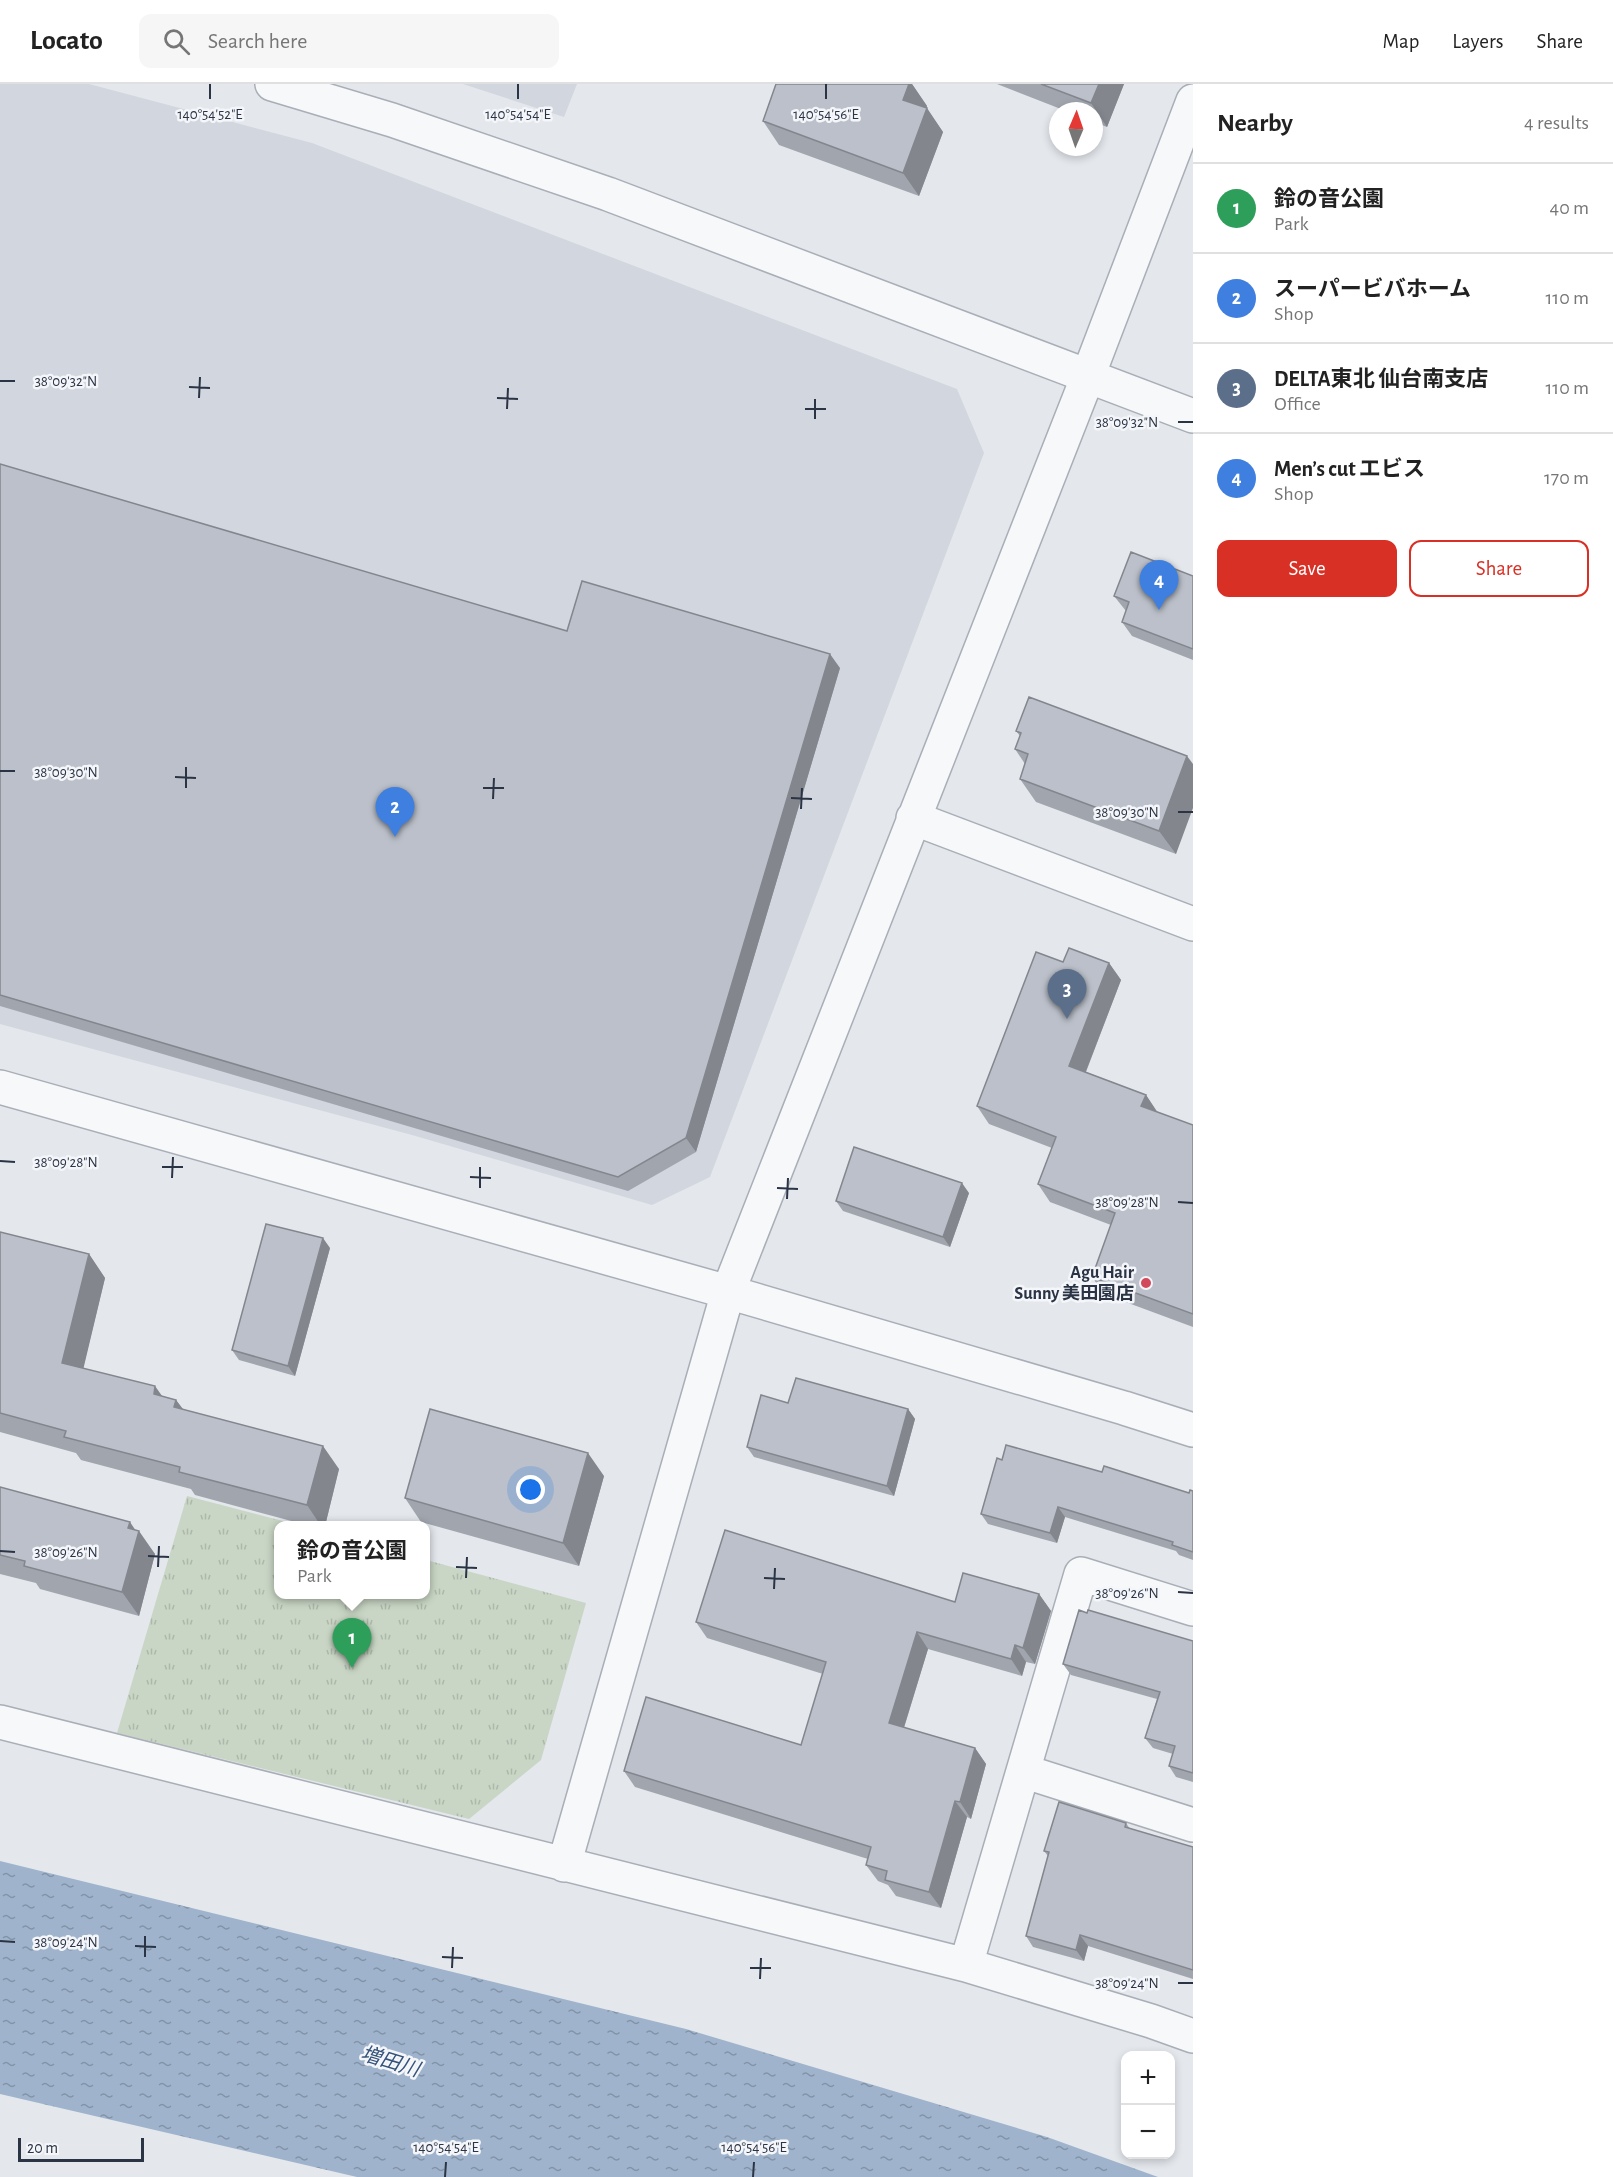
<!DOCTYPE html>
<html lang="en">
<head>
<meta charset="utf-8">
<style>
  body { margin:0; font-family:"Alegreya Sans","Noto Sans JP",sans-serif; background:#f6f6f6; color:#222 }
  .controls { position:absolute; right:18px; bottom:18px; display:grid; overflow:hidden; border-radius:12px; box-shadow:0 3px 9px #0003 }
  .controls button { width:54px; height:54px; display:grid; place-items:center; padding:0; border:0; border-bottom:2px solid #e0e0e0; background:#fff; color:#222; font:30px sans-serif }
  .compass { position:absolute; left:1049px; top:18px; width:54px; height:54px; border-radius:50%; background:#fff; box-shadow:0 3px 9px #0003; rotate:2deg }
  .scale { position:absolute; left:18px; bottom:15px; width:126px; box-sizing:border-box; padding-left:6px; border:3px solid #2b3445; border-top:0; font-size:16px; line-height:21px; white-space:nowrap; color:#2b3445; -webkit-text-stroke:4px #f4f6f9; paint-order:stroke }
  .you { position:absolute; left:531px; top:1406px; width:21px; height:21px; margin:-15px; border:4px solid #fff; border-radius:50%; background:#1a73e8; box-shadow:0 0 0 9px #1a73e833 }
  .badge { display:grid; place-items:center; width:39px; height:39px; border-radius:50%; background:#d93025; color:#fff; font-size:20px; font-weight:700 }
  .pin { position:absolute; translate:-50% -50px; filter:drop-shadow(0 2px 3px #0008) }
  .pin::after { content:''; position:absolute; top:32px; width:21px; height:18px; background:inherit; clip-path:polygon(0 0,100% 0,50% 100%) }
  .popup { position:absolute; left:274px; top:1437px; width:156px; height:78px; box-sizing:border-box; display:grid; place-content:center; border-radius:12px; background:#fff; filter:drop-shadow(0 2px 4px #0005); font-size:20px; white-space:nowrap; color:#767676 }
  .popup b { font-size:22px; color:#222 }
  .popup::after { content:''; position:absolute; left:50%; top:100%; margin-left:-12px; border:12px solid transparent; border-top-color:#fff }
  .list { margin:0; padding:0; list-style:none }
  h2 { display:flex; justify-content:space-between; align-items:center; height:78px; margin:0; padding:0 24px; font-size:26px }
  h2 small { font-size:20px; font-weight:400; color:#767676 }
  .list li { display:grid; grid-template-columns:39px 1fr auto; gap:18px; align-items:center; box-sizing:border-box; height:90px; padding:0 24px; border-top:2px solid #e0e0e0 }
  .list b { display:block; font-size:22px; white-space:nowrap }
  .list p { margin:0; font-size:20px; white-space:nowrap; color:#767676 }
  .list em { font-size:20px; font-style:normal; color:#767676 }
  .actions { display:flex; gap:12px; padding:18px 24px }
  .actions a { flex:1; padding:14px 0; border:2px solid #d93025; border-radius:12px; text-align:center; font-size:21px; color:#d93025 }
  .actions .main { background:#d93025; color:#fff }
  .icon { flex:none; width:33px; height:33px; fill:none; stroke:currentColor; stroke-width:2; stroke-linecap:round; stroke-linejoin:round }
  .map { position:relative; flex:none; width:1193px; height:2093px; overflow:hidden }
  header { display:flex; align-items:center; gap:36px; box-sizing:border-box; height:84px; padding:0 30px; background:#fff; border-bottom:2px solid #e0e0e0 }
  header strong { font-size:28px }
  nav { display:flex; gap:33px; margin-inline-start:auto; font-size:21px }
  .search { width:420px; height:54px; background:#f6f6f6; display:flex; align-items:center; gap:15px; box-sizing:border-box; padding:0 21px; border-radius:12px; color:#767676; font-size:22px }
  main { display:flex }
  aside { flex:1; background:#fff }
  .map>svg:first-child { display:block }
</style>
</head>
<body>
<header>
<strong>Locato</strong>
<div class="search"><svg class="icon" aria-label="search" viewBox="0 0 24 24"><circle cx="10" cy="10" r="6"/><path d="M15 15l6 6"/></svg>Search here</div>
<nav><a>Map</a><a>Layers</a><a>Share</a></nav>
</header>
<main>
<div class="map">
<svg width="1193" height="2093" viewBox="0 0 1193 2093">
  <defs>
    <pattern id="park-tufts" width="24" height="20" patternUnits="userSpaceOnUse" patternTransform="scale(1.5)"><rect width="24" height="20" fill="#c9d6c5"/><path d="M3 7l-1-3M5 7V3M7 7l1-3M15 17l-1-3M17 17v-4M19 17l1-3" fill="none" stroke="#adb8ab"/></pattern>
    <pattern id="water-ripples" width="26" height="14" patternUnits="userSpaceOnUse" patternTransform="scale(1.5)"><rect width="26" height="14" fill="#9fb4cc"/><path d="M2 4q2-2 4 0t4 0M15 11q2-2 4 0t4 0" fill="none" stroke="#8293a7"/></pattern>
  </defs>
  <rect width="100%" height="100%" fill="#e4e7ec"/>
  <path fill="#d2d6de" d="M 0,0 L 89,0 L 312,59 L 957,305 L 984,369 L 710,1093 L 652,1121 L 412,1051 L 0,940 Z
    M 463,0 L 577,0 L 564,33 Z"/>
  <path fill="url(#park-tufts)" d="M 187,1412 L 298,1441 L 278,1442 L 278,1510 L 425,1510 L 426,1476 L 586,1519 L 541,1676 L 469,1735 L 117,1649 Z"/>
  <path fill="url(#water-ripples)" d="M 0,1777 L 686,1945 L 1047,2053 L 1158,2093 L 357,2093 L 0,2010 Z"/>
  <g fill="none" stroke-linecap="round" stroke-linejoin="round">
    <g stroke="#a9aeb7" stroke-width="36">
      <path id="minor" d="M 272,0 L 392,36 L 608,110 L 1193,332
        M 913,734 L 1193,840
        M 0,1003 L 728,1208 L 1124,1324 L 1193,1346
        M 0,1638 L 966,1881 L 1151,1937 L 1193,1952
        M 1023,1687 L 1193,1741
        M 564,1781 L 728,1208 L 1088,292 L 1193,17
        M 966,1881 L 1081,1490 L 1193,1525"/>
    </g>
    <use href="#minor" stroke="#f7f8fa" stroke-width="33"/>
  </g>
  <path fill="#a1a5ae" d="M 776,0 L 912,0 L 927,22 L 926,24 L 943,48 L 919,112 L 779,61 L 763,37 Z
    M 997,0 L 1124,0 L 1107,43 L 1094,38 L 1094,27 L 1066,27 Z
    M 0,380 L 567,547 L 840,584 L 696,1068 L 628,1107 L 0,922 Z
    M 1193,492 L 1193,576 L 1132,552 L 1122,538 L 1126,527 L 1114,512 Z
    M 1016,647 L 1187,672 L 1176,770 L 1036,718 L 1020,695 L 1025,680 L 1015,665 L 1020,652 Z
    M 1063,878 L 1109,879 L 1121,896 L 1086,988 L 1146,1011 L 1157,1028 L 1193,1041 L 1193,1243 L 1104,1210 L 1092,1193 L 1111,1141 L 1050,1118 L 1038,1100 L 1052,1064 L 989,1040 L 977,1022 Z
    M 969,1109 L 950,1163 L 843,1127 L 836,1117 Z
    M 0,1148 L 89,1170 L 105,1194 L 83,1284 L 162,1312 L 176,1316 L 183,1325 L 339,1385 L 325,1442 L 310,1442 L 195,1411 L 191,1405 L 81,1376 L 76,1369 L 0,1348 Z
    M 330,1164 L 295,1292 L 239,1276 L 232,1266 Z
    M 788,1319 L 908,1325 L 915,1335 L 894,1412 L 754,1373 L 747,1363 Z
    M 1002,1376 L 1102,1388 L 1189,1409 L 1193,1407 L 1193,1476 L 1179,1471 L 1176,1467 L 1065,1433 L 1057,1459 L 988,1440 L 981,1430 Z
    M 604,1392 L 579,1482 L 421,1438 L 405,1414 Z
    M 0,1403 L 135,1446 L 155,1470 L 139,1532 L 40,1505 L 36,1499 L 0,1490 Z
    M 1039,1510 L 1051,1527 L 1035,1580 L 1026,1578 L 1022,1592 L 928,1565 L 904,1644 L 975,1664 L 986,1680 L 971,1735 L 967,1733 L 941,1824 L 896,1812 L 888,1801 L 878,1797 L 866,1781 L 868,1775 L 635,1703 L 624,1687 L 801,1661 L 823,1590 L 707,1554 L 696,1538 L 955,1518 Z
    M 1193,1557 L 1193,1698 L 1176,1693 L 1169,1682 L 1173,1670 L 1153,1664 L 1145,1654 L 1157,1615 L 1071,1591 L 1063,1580 Z
    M 1126,1739 L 1130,1745 L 1193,1763 L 1193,1895 L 1088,1862 L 1084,1877 L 1033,1863 L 1026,1852 L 1048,1772 L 1044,1767 Z"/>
  <path fill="#83868d" d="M 909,0 L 912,0 L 927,22 L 920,39 L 903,16 Z
    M 1099,0 L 1124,0 L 1107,43 L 1091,19 Z
    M 927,24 L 943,48 L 919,112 L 903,89 Z
    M 830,570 L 840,584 L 696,1068 L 686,1054 Z
    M 1187,672 L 1193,680 L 1193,724 L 1176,770 L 1159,747 Z
    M 1109,879 L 1121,896 L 1081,1000 L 1069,982 Z
    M 1146,1011 L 1158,1029 L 1141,1022 Z
    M 962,1099 L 969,1109 L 950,1163 L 943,1153 Z
    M 323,1154 L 330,1164 L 295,1292 L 288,1282 Z
    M 89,1170 L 105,1194 L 79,1303 L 62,1279 Z
    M 155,1302 L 172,1326 L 154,1310 Z
    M 176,1316 L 193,1339 L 174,1323 Z
    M 908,1325 L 915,1335 L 894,1412 L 887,1402 Z
    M 323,1362 L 339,1385 L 325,1442 L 321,1442 L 307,1421 Z
    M 588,1369 L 604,1392 L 579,1482 L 563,1459 Z
    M 1058,1423 L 1065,1433 L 1057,1459 L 1050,1449 Z
    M 130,1438 L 138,1450 L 139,1447 L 155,1470 L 139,1532 L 122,1508 L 128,1444 Z
    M 1039,1510 L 1051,1527 L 1035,1580 L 1023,1564 Z
    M 917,1548 L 928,1565 L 900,1656 L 889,1639 Z
    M 1015,1561 L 1026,1578 L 1022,1592 L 1011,1575 Z
    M 975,1664 L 986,1680 L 971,1735 L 960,1718 Z
    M 955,1717 L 967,1733 L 941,1824 L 929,1808 Z
    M 1080,1851 L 1088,1862 L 1084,1877 L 1076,1866 Z"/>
  <path fill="#bbc0ca" stroke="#83868d" stroke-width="1.5" d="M 776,0 L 909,0 L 903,16 L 927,24 L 903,89 L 763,37 Z
    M 1041,0 L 1099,0 L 1091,19 Z
    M 0,380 L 567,547 L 582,497 L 830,570 L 686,1054 L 618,1093 L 0,911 Z
    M 1131,468 L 1193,492 L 1193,565 L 1122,538 L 1129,518 L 1114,512 Z
    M 1029,613 L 1187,672 L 1159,747 L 1020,695 L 1028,670 L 1015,665 L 1021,649 L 1016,647 Z
    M 1069,864 L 1109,879 L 1069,982 L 1146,1011 L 1141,1022 L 1193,1041 L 1193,1230 L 1092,1193 L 1115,1129 L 1038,1100 L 1056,1053 L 977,1022 L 1036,868 L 1063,878 Z
    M 854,1063 L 962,1099 L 943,1153 L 836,1117 Z
    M 266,1140 L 323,1154 L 288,1282 L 232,1266 Z
    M 0,1148 L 89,1170 L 62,1279 L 155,1302 L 154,1310 L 176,1316 L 174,1323 L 323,1362 L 307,1421 L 179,1388 L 180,1383 L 64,1353 L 66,1347 L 0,1329 Z
    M 796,1294 L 908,1325 L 887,1402 L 747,1363 L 761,1311 L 788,1319 Z
    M 430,1325 L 588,1369 L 563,1459 L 405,1414 Z
    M 1006,1361 L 1102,1388 L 1104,1382 L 1189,1409 L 1190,1406 L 1193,1407 L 1193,1468 L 1172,1461 L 1173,1458 L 1058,1423 L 1050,1449 L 981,1430 L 997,1374 L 1002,1376 Z
    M 0,1403 L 130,1438 L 128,1444 L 139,1447 L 122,1508 L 24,1482 L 25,1477 L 0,1471 Z
    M 725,1446 L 955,1518 L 963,1489 L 1039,1510 L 1023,1564 L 1015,1561 L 1011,1575 L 917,1548 L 889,1639 L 975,1664 L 960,1718 L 955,1717 L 929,1808 L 885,1796 L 887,1787 L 866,1781 L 871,1763 L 624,1687 L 646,1613 L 801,1661 L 826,1578 L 696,1538 Z
    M 1079,1526 L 1087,1529 L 1088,1526 L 1193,1557 L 1193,1689 L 1169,1682 L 1175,1662 L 1145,1654 L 1160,1608 L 1063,1580 Z
    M 1059,1718 L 1126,1739 L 1125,1743 L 1193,1763 L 1193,1886 L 1080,1851 L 1076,1866 L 1026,1852 L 1049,1768 L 1044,1767 Z"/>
  <path fill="none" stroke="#2b3445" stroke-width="2" d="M 210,15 L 210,0M 518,15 L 518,0M 826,15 L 826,0M 0,297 L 15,297M 189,303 L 210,304M 199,314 L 200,293M 497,314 L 518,315M 507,325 L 508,304M 805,325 L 826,325M 815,335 L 815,315M 1178,338 L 1193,338M 0,687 L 15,687M 175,693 L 196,694M 186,704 L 186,683M 483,704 L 504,704M 791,714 L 812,715M 493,715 L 494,694M 801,725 L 802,704M 1178,728 L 1193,728M 0,1077 L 15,1078M 162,1083 L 183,1083M 470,1093 L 491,1094M 172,1094 L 173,1073M 480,1104 L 480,1083M 777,1104 L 798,1105M 787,1115 L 788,1094M 1178,1118 L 1193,1119M 0,1467 L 15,1468M 148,1472 L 169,1473M 158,1483 L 159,1462M 456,1483 L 477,1484M 466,1494 L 467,1473M 764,1494 L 785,1495M 774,1505 L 775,1484M 1178,1508 L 1193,1509M 0,1857 L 15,1858M 135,1862 L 156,1863M 145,1873 L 145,1852M 442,1873 L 463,1874M 452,1884 L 453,1863M 750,1884 L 771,1884M 760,1895 L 761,1874M 1178,1899 L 1193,1899M 445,2093 L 446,2078M 753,2093 L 754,2078"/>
  <circle fill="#d1495b" stroke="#f4f6f9" stroke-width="2" cx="1146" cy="1199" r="6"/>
  <g text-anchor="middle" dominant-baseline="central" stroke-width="5" stroke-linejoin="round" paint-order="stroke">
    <g font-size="18" font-weight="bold" fill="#2b3445" stroke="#f4f6f9" text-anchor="end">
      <text x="1134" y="1189">Agu Hair<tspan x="1134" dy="21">Sunny 美田園店</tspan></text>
    </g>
    <g font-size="20" font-style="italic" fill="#34527a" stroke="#f4f6f9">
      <text transform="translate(390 1978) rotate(17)">増田川</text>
    </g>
  </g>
  <g font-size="15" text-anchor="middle" fill="#2b3445" stroke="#f4f6f9" stroke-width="5" stroke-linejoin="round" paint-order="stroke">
    <text x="210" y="35">140°54'52"E</text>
    <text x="518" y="35">140°54'54"E</text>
    <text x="826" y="35">140°54'56"E</text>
    <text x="66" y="302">38°09'32"N</text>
    <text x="1127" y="343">38°09'32"N</text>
    <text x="66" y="693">38°09'30"N</text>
    <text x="1127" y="733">38°09'30"N</text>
    <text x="66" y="1083">38°09'28"N</text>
    <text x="1127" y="1123">38°09'28"N</text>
    <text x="66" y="1473">38°09'26"N</text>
    <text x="1127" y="1514">38°09'26"N</text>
    <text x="66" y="1863">38°09'24"N</text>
    <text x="1127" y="1904">38°09'24"N</text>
    <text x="446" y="2068">140°54'54"E</text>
    <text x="754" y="2068">140°54'56"E</text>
  </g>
</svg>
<div class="controls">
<button>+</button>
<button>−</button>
</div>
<svg class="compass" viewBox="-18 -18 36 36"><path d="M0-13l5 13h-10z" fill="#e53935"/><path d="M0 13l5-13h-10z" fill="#767676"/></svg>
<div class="scale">20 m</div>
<div class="you"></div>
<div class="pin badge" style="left:352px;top:1584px;background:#2e9e5b">1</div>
<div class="popup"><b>鈴の音公園</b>Park</div>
<div class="pin badge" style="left:395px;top:753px;background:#3f7fe0">2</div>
<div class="pin badge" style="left:1067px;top:935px;background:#5c6f8a">3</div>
<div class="pin badge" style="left:1159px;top:526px;background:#3f7fe0">4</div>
</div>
<aside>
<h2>Nearby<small>4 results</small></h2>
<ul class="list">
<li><span class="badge" style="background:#2e9e5b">1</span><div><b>鈴の音公園</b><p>Park</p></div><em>40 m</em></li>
<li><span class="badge" style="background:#3f7fe0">2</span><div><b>スーパービバホーム</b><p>Shop</p></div><em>110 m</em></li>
<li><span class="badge" style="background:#5c6f8a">3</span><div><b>DELTA東北 仙台南支店</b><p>Office</p></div><em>110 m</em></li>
<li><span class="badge" style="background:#3f7fe0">4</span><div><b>Men’s cut エビス</b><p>Shop</p></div><em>170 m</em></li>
</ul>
<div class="actions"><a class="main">Save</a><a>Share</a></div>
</aside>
</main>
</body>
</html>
